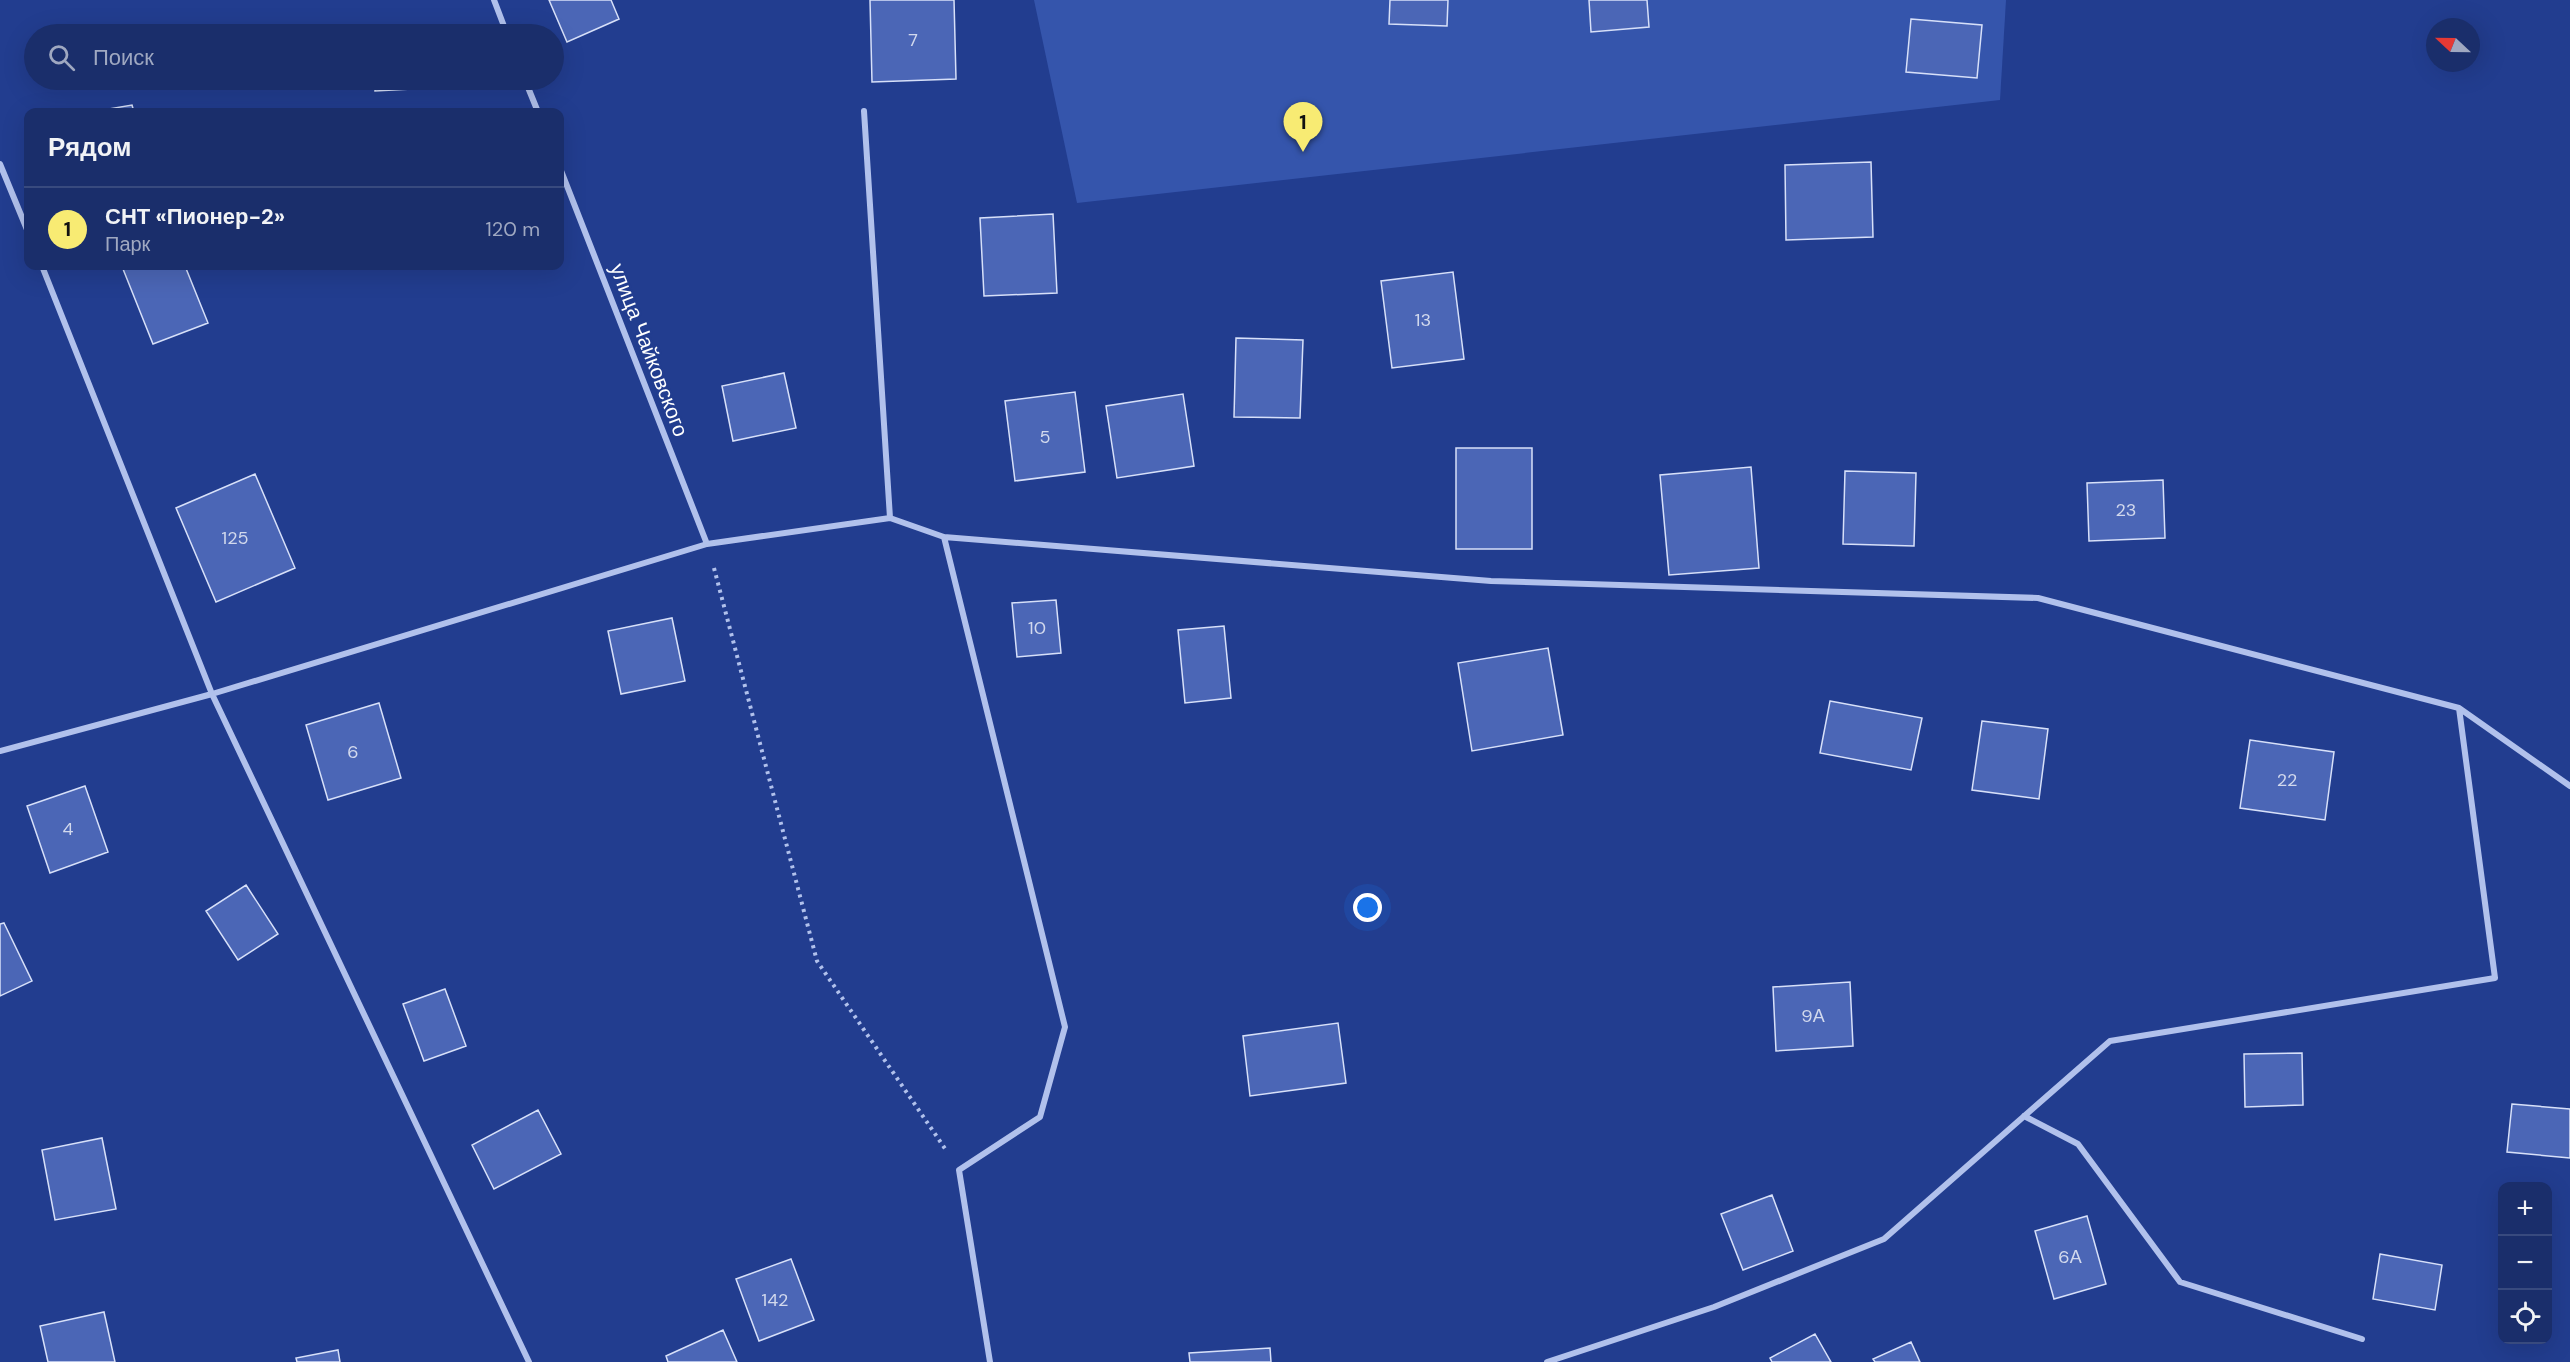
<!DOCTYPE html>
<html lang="ru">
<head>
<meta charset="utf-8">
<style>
  body { margin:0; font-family:"DM Sans",sans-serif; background:#233671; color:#f1f3f6 }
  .controls { position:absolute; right:18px; bottom:18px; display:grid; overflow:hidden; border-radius:12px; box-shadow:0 6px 24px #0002 }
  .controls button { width:54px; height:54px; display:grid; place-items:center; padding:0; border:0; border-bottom:2px solid #384a7e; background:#1a2e6b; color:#f1f3f6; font:30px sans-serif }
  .compass { position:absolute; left:2426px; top:18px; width:54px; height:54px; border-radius:50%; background:#1a2e6b; box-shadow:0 6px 24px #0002; rotate:292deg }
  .you { position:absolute; left:1368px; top:908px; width:21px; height:21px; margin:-15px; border:4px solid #fff; border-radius:50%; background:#1a73e8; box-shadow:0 0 0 9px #1a73e833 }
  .badge { display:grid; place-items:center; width:39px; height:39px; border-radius:50%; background:#f8eb73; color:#111; font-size:20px; font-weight:700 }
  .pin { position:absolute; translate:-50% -50px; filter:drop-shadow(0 2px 3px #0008) }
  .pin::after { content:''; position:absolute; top:32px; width:21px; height:18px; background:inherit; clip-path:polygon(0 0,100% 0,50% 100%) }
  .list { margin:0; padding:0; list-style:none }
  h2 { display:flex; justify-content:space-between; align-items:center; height:78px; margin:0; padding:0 24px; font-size:26px }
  h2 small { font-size:20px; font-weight:400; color:#9fa8c1 }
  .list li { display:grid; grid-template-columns:39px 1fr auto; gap:18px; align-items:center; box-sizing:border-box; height:84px; padding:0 24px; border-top:2px solid #384a7e }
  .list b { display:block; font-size:22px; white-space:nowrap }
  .list p { margin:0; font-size:20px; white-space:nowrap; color:#9fa8c1 }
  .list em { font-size:20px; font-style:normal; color:#9fa8c1 }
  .icon { flex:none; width:33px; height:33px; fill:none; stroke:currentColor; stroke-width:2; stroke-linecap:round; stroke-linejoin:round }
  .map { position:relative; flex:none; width:2570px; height:1362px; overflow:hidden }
  .search { position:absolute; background:#1a2e6b; box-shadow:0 6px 24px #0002; left:24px; top:24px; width:540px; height:66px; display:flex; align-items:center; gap:15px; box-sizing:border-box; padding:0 21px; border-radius:33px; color:#9fa8c1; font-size:22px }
  .panel { position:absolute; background:#1a2e6b; box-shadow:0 6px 24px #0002; left:24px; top:108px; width:540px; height:162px; border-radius:12px }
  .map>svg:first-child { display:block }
</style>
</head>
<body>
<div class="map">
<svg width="2570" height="1362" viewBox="0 0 2570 1362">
  <rect width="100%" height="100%" fill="#223d8f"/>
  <path fill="#3555ac" d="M 1034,0 L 2006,0 L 2000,100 L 1077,203 Z"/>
  <path fill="#4b66b6" stroke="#d7e0f9" stroke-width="1.5" d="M 549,0 L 611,0 L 619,19 L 567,42 Z
    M 870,0 L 954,0 L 956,79 L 872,82 Z
    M 1390,0 L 1448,0 L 1447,26 L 1389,24 Z
    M 1589,0 L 1647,0 L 1649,27 L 1591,32 Z
    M 1911,19 L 1982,25 L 1977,78 L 1906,72 Z
    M 447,30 L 447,34 L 372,34 Z
    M 375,80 L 449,80 L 450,87 L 375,91 Z
    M 132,105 L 134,112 L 91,112 Z
    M 1871,162 L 1873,237 L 1786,240 L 1785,165 Z
    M 1053,214 L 1057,293 L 984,296 L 980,218 Z
    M 132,266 L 185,266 L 208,323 L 153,344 L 123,269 Z
    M 1453,272 L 1464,359 L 1392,368 L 1381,281 Z
    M 1236,338 L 1303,340 L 1300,418 L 1234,417 Z
    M 784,373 L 796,428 L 733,441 L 722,386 Z
    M 1075,392 L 1085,472 L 1015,481 L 1005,401 Z
    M 1183,394 L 1194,466 L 1117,478 L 1106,406 Z
    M 1456,448 L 1532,448 L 1532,549 L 1456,549 Z
    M 1751,467 L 1759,568 L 1669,575 L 1660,475 Z
    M 1845,471 L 1916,473 L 1914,546 L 1843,544 Z
    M 255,474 L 295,568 L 216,602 L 176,508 Z
    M 2163,480 L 2165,538 L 2089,541 L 2087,483 Z
    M 1056,600 L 1061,653 L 1017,657 L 1012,603 Z
    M 672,618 L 685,681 L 621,694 L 608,631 Z
    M 1224,626 L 1231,698 L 1185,703 L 1178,630 Z
    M 1548,648 L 1563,735 L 1472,751 L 1458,663 Z
    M 1830,701 L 1922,718 L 1911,770 L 1820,753 Z
    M 379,703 L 401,778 L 328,800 L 306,725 Z
    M 1982,721 L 2048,729 L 2039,799 L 1972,790 Z
    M 2250,740 L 2334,752 L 2325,820 L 2240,808 Z
    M 85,786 L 108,852 L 50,873 L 27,806 Z
    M 246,885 L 278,934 L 238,960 L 206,911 Z
    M 4,923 L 32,981 L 0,996 L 0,924 Z
    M 1850,982 L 1853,1046 L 1776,1051 L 1773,987 Z
    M 445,989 L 466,1046 L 424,1061 L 403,1004 Z
    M 1338,1023 L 1346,1083 L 1250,1096 L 1243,1036 Z
    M 2302,1053 L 2303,1105 L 2245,1107 L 2244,1054 Z
    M 2512,1104 L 2570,1109 L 2570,1158 L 2507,1152 Z
    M 538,1110 L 561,1154 L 494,1189 L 472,1145 Z
    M 102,1138 L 116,1209 L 55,1220 L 42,1150 Z
    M 1772,1195 L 1793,1251 L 1743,1270 L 1721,1214 Z
    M 2087,1216 L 2106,1284 L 2054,1299 L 2035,1231 Z
    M 2380,1254 L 2442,1265 L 2435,1310 L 2373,1299 Z
    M 791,1259 L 814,1320 L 759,1341 L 736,1279 Z
    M 104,1312 L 115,1362 L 48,1362 L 40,1326 Z
    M 723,1330 L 737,1362 L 668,1362 L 666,1356 Z
    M 1815,1334 L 1831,1362 L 1772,1362 L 1770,1358 Z
    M 1911,1342 L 1920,1362 L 1875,1362 L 1873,1359 Z
    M 1270,1348 L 1271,1362 L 1190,1362 L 1189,1353 Z
    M 338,1350 L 340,1362 L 297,1362 L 296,1358 Z"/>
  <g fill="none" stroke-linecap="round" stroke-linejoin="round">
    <path stroke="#b1c1ec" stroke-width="4" stroke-dasharray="3 4.5" stroke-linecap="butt" d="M 714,568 L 817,961 L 946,1150"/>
    <path stroke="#b1c1ec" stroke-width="6" d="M 494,0 L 507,34
      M 525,80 L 538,112
      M 864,111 L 890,518
      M 0,164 L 28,232
      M 560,168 L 707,544
      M 42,266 L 212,694 L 529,1362
      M 944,537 L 1065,1027 L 1040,1117 L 959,1170 L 990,1362
      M 0,751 L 212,694 L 707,544 L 890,518 L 944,537 L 1491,581 L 2038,598 L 2459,708 L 2570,786
      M 2024,1116 L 2078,1144 L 2180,1282 L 2362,1339
      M 1547,1362 L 1714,1307 L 1884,1239 L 2110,1041 L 2495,978 L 2459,708"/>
  </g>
  <g text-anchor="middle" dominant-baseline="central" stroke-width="4.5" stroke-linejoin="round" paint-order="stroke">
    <g font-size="18" fill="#d2d9ed">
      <text x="913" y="40">7</text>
      <text x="1423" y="320">13</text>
      <text x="1045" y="437">5</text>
      <text x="2126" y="510">23</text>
      <text x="235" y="538">125</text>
      <text x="1037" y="628">10</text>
      <text x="353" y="752">6</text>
      <text x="2287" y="780">22</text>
      <text x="68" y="829">4</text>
      <text x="1813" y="1016">9А</text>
      <text x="2070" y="1257">6А</text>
      <text x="775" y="1300">142</text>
    </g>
    <g font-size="21" fill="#fff" stroke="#223d8f">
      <text transform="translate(649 350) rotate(69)">улица Чайковского</text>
    </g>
  </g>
</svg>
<div class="controls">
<button>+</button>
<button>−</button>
<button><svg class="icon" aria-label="locate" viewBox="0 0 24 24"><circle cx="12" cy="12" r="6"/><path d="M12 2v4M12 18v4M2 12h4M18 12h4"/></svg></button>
</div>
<svg class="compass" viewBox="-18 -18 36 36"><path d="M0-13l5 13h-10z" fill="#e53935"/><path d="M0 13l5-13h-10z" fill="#9fa8c1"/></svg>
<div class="you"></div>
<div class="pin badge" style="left:1303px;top:152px">1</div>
<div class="search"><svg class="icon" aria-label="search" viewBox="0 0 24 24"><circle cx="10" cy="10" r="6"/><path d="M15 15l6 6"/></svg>Поиск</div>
<section class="panel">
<h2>Рядом<small></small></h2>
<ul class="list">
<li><span class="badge">1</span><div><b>СНТ «Пионер-2»</b><p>Парк</p></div><em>120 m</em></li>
</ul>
</section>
</div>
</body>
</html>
